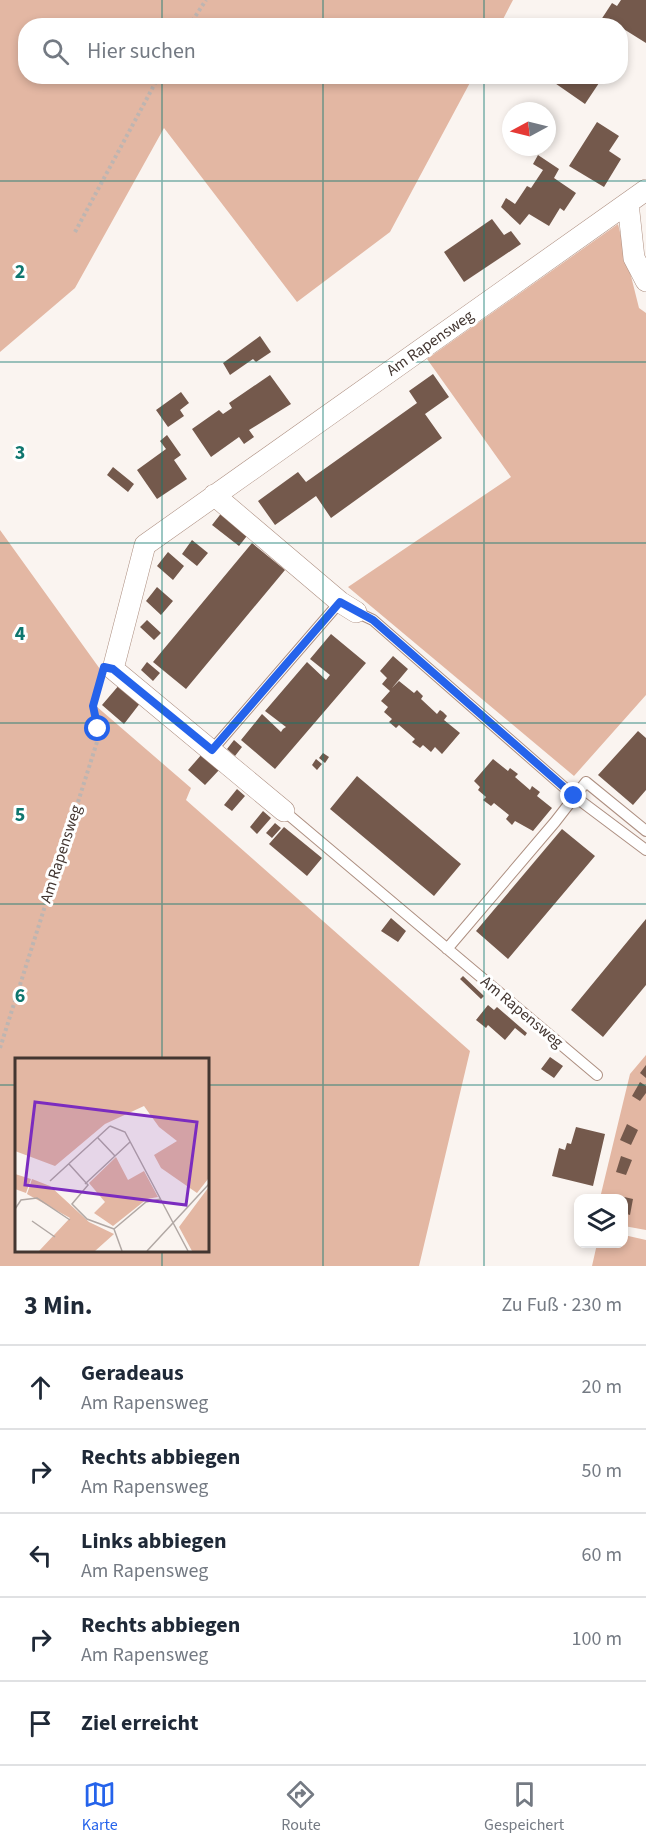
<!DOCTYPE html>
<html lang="de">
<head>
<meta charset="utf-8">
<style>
  body { margin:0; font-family:"Source Sans 3",sans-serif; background:#f2f2f3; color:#1f2937 }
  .controls { position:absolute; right:18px; bottom:18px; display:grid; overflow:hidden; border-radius:12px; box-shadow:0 3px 9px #0003 }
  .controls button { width:54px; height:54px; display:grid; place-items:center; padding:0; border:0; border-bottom:2px solid #e0e1e3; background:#fff; color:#1f2937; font:30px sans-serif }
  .compass { position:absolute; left:502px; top:102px; width:54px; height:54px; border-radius:50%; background:#fff; box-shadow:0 3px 9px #0003; rotate:263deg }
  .stop { position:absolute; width:18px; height:18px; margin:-14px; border:4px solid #2563eb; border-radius:50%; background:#fff }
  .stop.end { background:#2563eb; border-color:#fff; box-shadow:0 2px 6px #0008 }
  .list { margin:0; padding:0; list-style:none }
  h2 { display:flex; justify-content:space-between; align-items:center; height:78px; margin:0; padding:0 24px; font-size:26px }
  h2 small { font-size:20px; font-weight:400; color:#747a83 }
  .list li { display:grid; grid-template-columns:39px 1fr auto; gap:18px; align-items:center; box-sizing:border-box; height:84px; padding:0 24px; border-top:2px solid #e0e1e3 }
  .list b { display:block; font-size:22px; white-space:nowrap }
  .list p { margin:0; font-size:20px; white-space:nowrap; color:#747a83 }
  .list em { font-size:20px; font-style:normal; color:#747a83 }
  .icon { flex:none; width:33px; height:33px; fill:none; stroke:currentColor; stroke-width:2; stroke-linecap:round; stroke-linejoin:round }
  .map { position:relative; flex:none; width:646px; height:1266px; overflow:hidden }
  .search { position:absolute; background:#fff; box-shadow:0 3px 9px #0003; left:18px; right:18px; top:18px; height:66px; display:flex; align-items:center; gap:15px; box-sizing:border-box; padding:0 21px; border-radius:24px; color:#747a83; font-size:22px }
  .sheet { height:498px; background:#fff }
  nav { display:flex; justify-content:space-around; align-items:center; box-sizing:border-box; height:84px; border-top:2px solid #e0e1e3; background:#fff; font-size:16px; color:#747a83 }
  nav a { display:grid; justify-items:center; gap:3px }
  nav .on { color:#2563eb }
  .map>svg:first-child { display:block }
</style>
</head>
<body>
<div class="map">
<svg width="646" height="1266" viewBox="0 0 646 1266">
  <rect width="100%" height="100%" fill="#faf4f0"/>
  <path fill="#e3b7a3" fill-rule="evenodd" d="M 0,0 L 513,0 L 500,25 L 26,26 L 26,76 L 473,77 L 390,232 L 297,302 L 164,128 L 75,288 L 0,352 Z
    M 618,224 L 639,308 L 646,313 L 646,695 L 574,776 L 348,587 L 511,477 L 427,359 Z
    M 0,530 L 105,676 L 96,706 L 191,788 L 186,800 L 470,1051 L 419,1266 L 0,1266 ZM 16,1059 L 207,1059 L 207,1250 L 16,1250 Z
    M 646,1055 L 646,1230 L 624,1226 L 624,1198 L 600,1198 L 630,1074 Z
    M 624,1235 L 646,1240 L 646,1266 L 592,1266 L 597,1244 L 624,1244 Z"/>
  <path fill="#74594c" d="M 621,0 L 646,0 L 646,43 L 614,23 L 613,26 L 597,26 L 612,3 L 617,6 Z
    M 551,76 L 596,76 L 601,80 L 585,104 L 549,79 Z
    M 597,122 L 619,136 L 609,151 L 621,159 L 604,187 L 569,166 Z
    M 538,155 L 559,169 L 554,178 L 576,193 L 564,211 L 560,208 L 549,226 L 529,214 L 520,225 L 501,207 L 506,198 L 515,204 L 527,186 L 531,188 L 543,170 L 533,164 Z
    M 492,219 L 504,235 L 511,231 L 521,244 L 464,282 L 444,252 Z
    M 260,336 L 271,352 L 256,362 L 253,359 L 230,375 L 223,363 Z
    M 433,374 L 449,397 L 425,414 L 442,438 L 331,518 L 316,496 L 275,525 L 258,501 L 298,472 L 306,482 L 417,403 L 409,391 Z
    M 270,375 L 291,404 L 249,430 L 254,437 L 244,444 L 239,437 L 211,457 L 192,429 L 219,410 L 223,414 L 232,408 L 229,403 Z
    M 181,392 L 189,403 L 180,410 L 184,416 L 168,427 L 156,410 Z
    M 167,435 L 181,455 L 174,460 L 187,479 L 157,499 L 137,470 L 166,449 L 160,441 Z
    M 113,467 L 134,484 L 128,492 L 107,475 Z
    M 223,511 L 250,532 L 239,546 L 212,525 Z
    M 192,540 L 208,553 L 197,566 L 182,554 Z
    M 252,543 L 285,570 L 186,689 L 153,662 Z
    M 168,552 L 184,566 L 173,580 L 157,566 Z
    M 157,587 L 173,601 L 161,615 L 146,601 Z
    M 147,620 L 161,633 L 154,640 L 140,627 Z
    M 331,634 L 366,663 L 275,769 L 241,740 L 262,714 L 281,732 L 283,729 L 286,727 L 265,711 L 307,662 L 326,680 L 330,675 L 310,659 Z
    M 393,656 L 408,669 L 392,688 L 399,681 L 414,693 L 417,690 L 423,696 L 421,699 L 437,714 L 440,710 L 443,712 L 447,716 L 444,720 L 460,733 L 442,754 L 435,747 L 431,752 L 423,745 L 420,748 L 412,742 L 415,739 L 399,725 L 396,728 L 389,722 L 392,719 L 384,712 L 388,707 L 381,701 L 390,691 L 382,684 L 387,678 L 380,671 Z
    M 147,662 L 160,673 L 153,681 L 141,670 Z
    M 120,684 L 141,702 L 124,724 L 102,705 Z
    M 638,731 L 646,738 L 646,790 L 633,805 L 598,775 Z
    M 234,740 L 242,747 L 235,756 L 227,749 Z
    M 323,753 L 329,757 L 325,763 L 319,758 Z
    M 202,754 L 220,769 L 205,785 L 188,770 Z
    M 316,759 L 322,764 L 317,770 L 312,765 Z
    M 493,759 L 508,771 L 510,768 L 518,774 L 515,777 L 530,790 L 532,786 L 540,792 L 537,796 L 552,808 L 533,831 L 515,821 L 512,825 L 506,819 L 509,815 L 494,803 L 491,806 L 483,800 L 486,797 L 478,790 L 480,787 L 474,781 Z
    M 357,776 L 461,864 L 434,896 L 330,809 Z
    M 237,789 L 245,796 L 232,811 L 224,805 Z
    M 263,811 L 271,818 L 257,834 L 250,827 Z
    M 275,823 L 281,828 L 272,838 L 266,833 Z
    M 284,827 L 322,858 L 307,876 L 269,844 Z
    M 562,829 L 595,856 L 508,959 L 476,931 Z
    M 391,918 L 406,931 L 398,942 L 381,931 Z
    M 646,919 L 646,985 L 603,1037 L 571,1010 Z
    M 463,976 L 484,996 L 481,999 L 460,979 Z
    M 488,1005 L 494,1010 L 497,1007 L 527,1033 L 525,1036 L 515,1028 L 505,1040 L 488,1025 L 486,1028 L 476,1020 Z
    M 550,1057 L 563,1066 L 554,1078 L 541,1069 Z
    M 646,1065 L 646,1078 L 640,1073 Z
    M 640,1082 L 646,1086 L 646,1093 L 640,1101 L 632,1096 Z
    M 627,1124 L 638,1130 L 631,1145 L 620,1140 Z
    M 576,1127 L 605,1134 L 593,1186 L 552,1176 L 559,1148 L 565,1150 L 567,1143 L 571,1144 Z
    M 621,1156 L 632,1160 L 626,1175 L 616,1172 Z
    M 611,1194 L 633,1199 L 630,1215 L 624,1213 L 624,1198 L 610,1198 Z"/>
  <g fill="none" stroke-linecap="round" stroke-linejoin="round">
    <g stroke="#ad8f81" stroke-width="12">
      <path id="service" d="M 356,612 L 373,620 L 574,796 L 646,850
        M 212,750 L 340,602
        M 284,811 L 597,1075
        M 447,949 L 555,822 L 586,782 L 646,831"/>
    </g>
    <g stroke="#ad8f81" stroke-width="22">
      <path id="minor" d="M 628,203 L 634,258 L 646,281
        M 214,495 L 340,602 L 356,612
        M 284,811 L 113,669 L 145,545 L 646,190"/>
    </g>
    <path stroke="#beb5b1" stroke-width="4" stroke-dasharray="3 3" stroke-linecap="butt" d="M 189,26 L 206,0
      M 75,232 L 159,76
      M 0,1048 L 97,742 L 98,729 L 93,706 L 100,682"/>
    <use href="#service" stroke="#fff" stroke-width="10"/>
    <use href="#minor" stroke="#fff" stroke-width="21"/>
  </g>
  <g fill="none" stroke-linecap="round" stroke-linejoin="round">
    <path stroke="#2563eb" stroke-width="8" d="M 98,729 L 93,706 L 104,667 L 113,669 L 212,750 L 340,602 L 373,620 L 574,796"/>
  </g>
  <path fill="none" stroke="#0f766e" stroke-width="1.5" stroke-opacity="0.55" d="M 162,0 L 162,26M 323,0 L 323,26M 484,0 L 484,26M 162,76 L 162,1059M 323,76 L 323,1266M 484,76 L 484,1266M 0,181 L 646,181M 0,362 L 646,362M 0,543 L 646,543M 0,723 L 646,723M 0,904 L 646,904M 0,1085 L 16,1085M 207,1085 L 646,1085M 162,1250 L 162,1266"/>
  <g text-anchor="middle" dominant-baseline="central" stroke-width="6" stroke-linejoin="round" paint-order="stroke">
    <g font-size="16" fill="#433631" stroke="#fff">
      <text transform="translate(430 343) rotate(-35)">Am Rapensweg</text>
      <text transform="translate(61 854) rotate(-72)">Am Rapensweg</text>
      <text transform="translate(522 1012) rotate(40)">Am Rapensweg</text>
    </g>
  </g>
  <g transform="translate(15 1058)">
    <rect width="194" height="194" fill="#faf4f0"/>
    <path d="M 0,0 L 193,0 L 193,121 L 182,135 L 146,110 L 139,97 L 162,83 L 144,69 L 129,48 L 90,66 L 40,108 L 0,93 ZM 101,99 L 113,122 L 129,113 L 143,139 L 132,141 L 98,168 L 79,155 L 90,144 L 74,125 ZM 0,116 L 16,121 L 11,135 L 0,131 ZM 17,121 L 35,128 L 74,164 L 99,176 L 80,193 L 24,193 L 55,160 L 12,136 ZM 193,130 L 193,193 L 177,193 L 164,169 Z" fill="#e3b7a3"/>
    <path fill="none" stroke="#b1a8a4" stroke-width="1.5" d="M 95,68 L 110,74 L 173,193M 83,80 L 100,98M 54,106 L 73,127 L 57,146 L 72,161 L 99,171M 35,123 L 95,68M 70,126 L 115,84M 0,151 L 6,142 L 22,140 L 55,162M 17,163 L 40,179M 99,171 L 131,144 L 146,141M 99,171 L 107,193M 132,193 L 194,126"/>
    <path fill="#7b2cbf" fill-opacity="0.15" stroke="#7b2cbf" stroke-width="3" d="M 20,44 L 182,64 L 171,147 L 10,127 Z"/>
    <rect width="194" height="194" fill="none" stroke="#433631" stroke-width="3"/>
  </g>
  <g font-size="20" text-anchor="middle" font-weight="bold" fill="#0f766e" stroke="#fff" stroke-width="6" stroke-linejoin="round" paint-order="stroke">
    <text x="20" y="278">2</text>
    <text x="20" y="459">3</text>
    <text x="20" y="640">4</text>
    <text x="20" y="821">5</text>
    <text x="20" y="1002">6</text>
  </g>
</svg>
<div class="controls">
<button><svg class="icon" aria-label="layers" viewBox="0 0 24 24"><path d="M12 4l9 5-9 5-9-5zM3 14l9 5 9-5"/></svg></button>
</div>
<svg class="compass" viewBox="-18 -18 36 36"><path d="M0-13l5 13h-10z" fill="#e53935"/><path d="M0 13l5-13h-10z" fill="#747a83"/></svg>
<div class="stop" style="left:98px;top:729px"></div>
<div class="stop end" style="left:574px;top:796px"></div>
<div class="search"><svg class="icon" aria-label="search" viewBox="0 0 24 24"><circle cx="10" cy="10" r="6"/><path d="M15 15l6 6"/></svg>Hier suchen</div>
</div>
<section class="sheet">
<h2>3 Min.<small>Zu Fuß · 230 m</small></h2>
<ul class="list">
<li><svg class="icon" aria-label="ahead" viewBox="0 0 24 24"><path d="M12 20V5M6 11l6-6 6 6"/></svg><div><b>Geradeaus</b><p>Am Rapensweg</p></div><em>20 m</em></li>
<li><svg class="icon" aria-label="right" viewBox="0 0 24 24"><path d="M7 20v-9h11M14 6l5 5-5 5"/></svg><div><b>Rechts abbiegen</b><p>Am Rapensweg</p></div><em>50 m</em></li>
<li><svg class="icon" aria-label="left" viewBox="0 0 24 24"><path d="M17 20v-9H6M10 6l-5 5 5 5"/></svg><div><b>Links abbiegen</b><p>Am Rapensweg</p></div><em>60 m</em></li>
<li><svg class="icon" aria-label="right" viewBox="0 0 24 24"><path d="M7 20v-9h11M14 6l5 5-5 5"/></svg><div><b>Rechts abbiegen</b><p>Am Rapensweg</p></div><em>100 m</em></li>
<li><svg class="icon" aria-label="arrive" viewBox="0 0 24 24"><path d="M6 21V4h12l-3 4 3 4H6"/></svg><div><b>Ziel erreicht</b></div></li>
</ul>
</section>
<nav>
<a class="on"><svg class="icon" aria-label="map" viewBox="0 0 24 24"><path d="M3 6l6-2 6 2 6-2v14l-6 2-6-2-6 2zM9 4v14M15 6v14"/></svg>Karte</a>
<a><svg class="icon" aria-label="directions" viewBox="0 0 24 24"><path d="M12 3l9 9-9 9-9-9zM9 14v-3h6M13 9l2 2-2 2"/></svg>Route</a>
<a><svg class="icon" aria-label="saved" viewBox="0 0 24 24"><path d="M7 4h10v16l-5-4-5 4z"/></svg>Gespeichert</a>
</nav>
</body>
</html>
